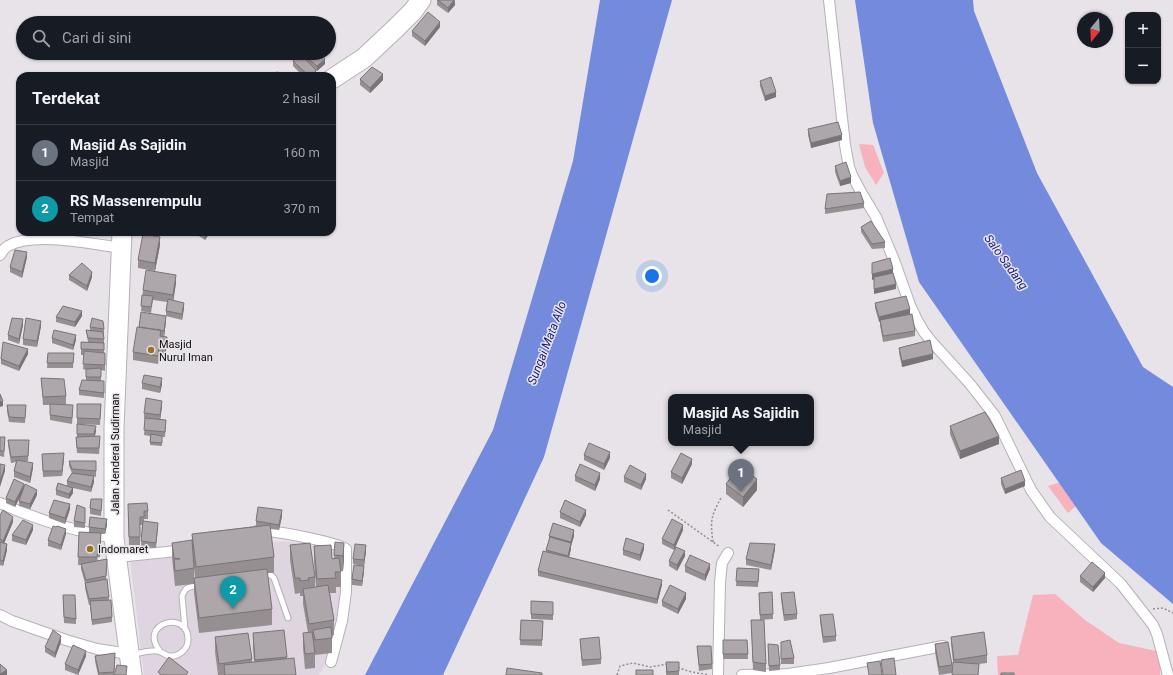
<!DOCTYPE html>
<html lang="id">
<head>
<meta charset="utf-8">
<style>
  body { margin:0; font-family:Roboto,sans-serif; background:#242831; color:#f1f3f6 }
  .controls { position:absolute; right:12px; top:12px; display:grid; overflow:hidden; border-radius:8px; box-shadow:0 1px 3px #0004 }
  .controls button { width:36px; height:36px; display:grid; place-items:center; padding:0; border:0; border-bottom:1px solid #363941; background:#171b24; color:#f1f3f6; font:20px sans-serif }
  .compass { position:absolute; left:1077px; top:12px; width:36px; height:36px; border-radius:50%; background:#171b24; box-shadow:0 1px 3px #0004; rotate:198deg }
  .you { position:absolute; left:652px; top:276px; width:14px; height:14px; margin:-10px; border:3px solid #fff; border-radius:50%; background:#1a73e8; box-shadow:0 0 0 6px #1a73e833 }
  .badge { display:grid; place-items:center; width:26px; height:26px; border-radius:50%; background:#1a73e8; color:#fff; font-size:13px; font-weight:700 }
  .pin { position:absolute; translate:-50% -33px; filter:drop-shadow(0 1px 2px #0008) }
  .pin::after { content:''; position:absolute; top:21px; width:14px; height:12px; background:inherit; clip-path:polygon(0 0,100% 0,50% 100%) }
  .popup { position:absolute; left:668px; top:394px; width:146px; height:52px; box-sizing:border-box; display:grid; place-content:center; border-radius:8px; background:#171b24; filter:drop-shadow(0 1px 3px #0005); font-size:13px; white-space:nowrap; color:#9ea1a6 }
  .popup b { font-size:15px; color:#f1f3f6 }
  .popup::after { content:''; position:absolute; left:50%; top:100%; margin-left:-8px; border:8px solid transparent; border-top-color:#171b24 }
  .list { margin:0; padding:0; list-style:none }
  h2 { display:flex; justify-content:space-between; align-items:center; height:52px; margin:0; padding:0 16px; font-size:17px }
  h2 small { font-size:13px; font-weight:400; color:#9ea1a6 }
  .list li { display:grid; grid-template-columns:26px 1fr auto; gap:12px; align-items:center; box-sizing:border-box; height:56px; padding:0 16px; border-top:1px solid #363941 }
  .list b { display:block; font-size:15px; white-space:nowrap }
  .list p { margin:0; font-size:13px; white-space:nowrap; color:#9ea1a6 }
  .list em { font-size:13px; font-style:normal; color:#9ea1a6 }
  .icon { flex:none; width:22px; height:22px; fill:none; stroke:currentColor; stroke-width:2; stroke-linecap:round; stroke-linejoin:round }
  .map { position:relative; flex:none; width:1173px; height:675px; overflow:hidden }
  .search { position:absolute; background:#171b24; box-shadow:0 1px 3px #0004; left:16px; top:16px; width:320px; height:44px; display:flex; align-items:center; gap:10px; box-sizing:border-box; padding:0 14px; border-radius:22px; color:#9ea1a6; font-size:15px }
  .panel { position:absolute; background:#171b24; box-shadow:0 1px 3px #0004; left:16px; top:72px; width:320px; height:164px; border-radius:12px }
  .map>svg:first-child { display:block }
</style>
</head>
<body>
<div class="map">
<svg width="1173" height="675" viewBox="0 0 1173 675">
  <rect width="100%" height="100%" fill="#e7e3e8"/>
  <path fill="#ded5e1" d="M 283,541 L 343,551 L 341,608 L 329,658 L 319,675 L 144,675 L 130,559 Z"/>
  <path fill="#f7b2be" d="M 859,144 L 873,145 L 884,173 L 876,185 L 865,167 Z
    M 1061,482 L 1076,506 L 1068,513 L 1048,486 Z
    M 1055,594 L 1085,620 L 1119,643 L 1161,652 L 1160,675 L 998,675 L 997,656 L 1018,655 L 1033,595 Z"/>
  <path fill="#738add" d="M 600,0 L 672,0 L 544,457 L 443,675 L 365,675 L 493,430 L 573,161 Z
    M 855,0 L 973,0 L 974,11 L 1037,173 L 1143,367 L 1173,387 L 1173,604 L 1101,543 L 919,282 L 873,123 Z"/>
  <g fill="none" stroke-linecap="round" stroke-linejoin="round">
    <g stroke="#b5b1b6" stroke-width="7">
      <path id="lane" d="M 262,575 L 271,575 L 274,578 L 288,618
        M 185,629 L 182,596 C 186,586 189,587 199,585
        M 134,654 C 141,653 150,650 158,651 C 162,652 165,655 169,656 C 179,657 188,649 188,640 C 189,609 137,623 160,651"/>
    </g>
    <g stroke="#b5b1b6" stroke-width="12">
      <path id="street" d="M 829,0 L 845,145 L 849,167 L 852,175 L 861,192 L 876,217 L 894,260 L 910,305 L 917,320 L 924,332 L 931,341 L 970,384 L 995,416 L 1031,490 L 1050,517 L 1121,584 L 1153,625 L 1157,634 L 1168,675
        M 0,255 C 2,252 4,248 8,246 C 34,231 92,244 121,248
        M 0,503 C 37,520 75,531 114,538
        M 257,531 C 270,529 335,542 346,549 L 346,592 L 342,621 L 331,662
        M 117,557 L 177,551 L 185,549
        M 0,615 L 12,621 L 66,640 L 97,649 L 129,654
        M 718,675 L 720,582 L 722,563 L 728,553
        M 742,675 L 788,674 L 829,668 L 943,646"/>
    </g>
    <g stroke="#b5b1b6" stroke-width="21">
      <path id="highway" d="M 332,79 L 364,58 L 396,28 L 413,11 L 421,0
        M 122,232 L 114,428 L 114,538 L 132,675"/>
    </g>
    <path stroke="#939094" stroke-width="1.5" stroke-dasharray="2 2" stroke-linecap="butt" d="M 668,510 L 720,547
      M 713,542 C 710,520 711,516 722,496
      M 1153,609 L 1163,608 L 1173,613
      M 678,667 C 687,672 699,673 709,675
      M 617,675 L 620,666 L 633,663 L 650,667 L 668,664"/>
    <use href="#lane" stroke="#fff" stroke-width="5"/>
    <use href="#street" stroke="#fff" stroke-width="10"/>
    <use href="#highway" stroke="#fff" stroke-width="19"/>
  </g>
  <path fill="#958f92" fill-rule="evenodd" d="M 437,0 L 455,0 L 455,5 L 448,13 L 437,5 Z
    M 440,27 L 425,46 L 412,36 L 412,31 Z
    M 219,53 L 238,53 L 238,57 Z
    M 294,53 L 320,53 L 325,64 L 317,71 L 316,70 L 315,76 L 303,76 L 293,66 L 293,61 L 298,56 Z
    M 360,79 L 383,80 L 370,93 L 360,85 Z
    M 760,81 L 776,97 L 765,101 L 760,86 Z
    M 808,129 L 842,140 L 811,148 L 808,135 Z
    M 835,166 L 851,183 L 840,186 L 835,172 Z
    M 864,203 L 864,208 L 825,214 L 825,209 Z
    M 861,227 L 885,242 L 885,248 L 872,249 L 861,232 Z
    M 130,232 L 143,232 L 143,235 L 130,234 Z
    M 193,232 L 210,232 L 205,240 Z
    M 160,245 L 155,271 L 138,268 L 138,260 Z
    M 27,257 L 22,278 L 10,272 L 10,267 Z
    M 69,275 L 92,277 L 87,291 L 69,280 Z
    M 176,283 L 173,300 L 184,308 L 182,320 L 166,316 L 166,321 L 164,337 L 167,345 L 165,356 L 159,355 L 158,364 L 133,360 L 133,352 L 139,327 L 166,316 L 166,311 L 167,302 L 153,300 L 151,313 L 141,311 L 143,290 Z
    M 875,303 L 910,314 L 905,315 L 915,331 L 915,336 L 883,342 L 880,325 L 880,321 L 879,322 L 875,308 Z
    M 82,316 L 75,327 L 56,322 L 56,317 Z
    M 23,325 L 19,344 L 8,340 L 8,335 Z
    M 41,326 L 37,347 L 23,345 L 23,339 Z
    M 90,327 L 104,329 L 104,353 L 105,353 L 105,371 L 101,370 L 101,381 L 104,386 L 104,398 L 79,395 L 79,390 L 86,380 L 86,370 L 83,369 L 84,355 L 81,355 L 81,342 L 88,342 L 86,330 L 90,330 Z
    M 52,338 L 76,340 L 73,350 L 52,343 Z
    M 899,348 L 933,359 L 902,367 L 899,353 Z
    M 48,353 L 74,353 L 73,368 L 47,368 Z
    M 28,354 L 19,371 L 1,364 L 1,359 Z
    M 41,378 L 66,396 L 66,404 L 61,404 L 73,410 L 72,424 L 50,420 L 50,405 L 43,405 Z
    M 142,383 L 162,384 L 160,393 L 142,389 Z
    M 77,404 L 101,404 L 100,425 L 77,424 Z
    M 7,405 L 26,405 L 25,423 L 9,422 L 7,411 Z
    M 162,406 L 160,420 L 166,426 L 165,437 L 162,437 L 162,446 L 150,445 L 150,436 L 144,435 L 145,419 L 144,418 L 144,413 Z
    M 77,424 L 96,431 L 95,436 L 100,441 L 99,454 L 77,453 L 76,442 L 76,437 L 77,437 Z
    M 950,426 L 999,444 L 960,459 L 950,434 Z
    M 0,437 L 5,442 L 4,457 L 0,456 Z
    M 8,440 L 29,445 L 28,461 L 25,461 L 33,468 L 30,483 L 14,477 L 14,471 L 16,462 L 11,463 L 8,445 Z
    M 42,454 L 64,458 L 62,476 L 43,477 Z
    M 584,455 L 610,458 L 604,470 L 584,460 Z
    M 69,461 L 96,461 L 96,477 L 94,476 L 94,482 L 91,492 L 73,488 L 73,493 L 69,499 L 56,495 L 56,490 L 67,486 L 67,481 L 72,473 L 69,466 Z
    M 692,464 L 682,484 L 671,478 L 671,472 Z
    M 575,476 L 600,479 L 595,491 L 575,481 Z
    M 624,477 L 646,479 L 641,490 L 624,482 Z
    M 1001,478 L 1025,486 L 1005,494 L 1001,484 Z
    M 726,484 L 757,490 L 743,507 L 726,494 Z
    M 24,488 L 37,495 L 30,509 L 19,506 L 19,501 L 21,494 L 15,507 L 6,503 L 6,498 Z
    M 102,499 L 101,516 L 90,514 L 90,508 Z
    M 85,508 L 85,528 L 74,527 L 74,521 Z
    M 70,509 L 65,524 L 49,518 L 49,513 Z
    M 148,511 L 148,519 L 144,519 L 144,522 L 158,528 L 156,548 L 141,547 L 142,525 L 140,525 L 140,545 L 129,545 L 128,512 Z
    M 560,512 L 586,515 L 580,527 L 560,518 Z
    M 0,515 L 13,522 L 4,543 L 7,550 L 3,566 L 0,565 Z
    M 282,516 L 279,530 L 270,529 L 274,557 L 274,573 L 267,573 L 272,609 L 272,625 L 199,633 L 194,593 L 194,584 L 175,586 L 172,558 L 172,543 L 192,542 L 192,534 L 256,526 L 256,521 ZM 194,568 L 195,578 L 194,578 Z
    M 107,525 L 105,534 L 101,534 L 100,557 L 98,557 L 97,561 L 107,559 L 106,579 L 109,600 L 112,617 L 112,622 L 92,625 L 90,605 L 89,605 L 85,588 L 85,583 L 81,569 L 81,565 L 78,565 L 79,532 L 93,532 L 89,532 L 89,527 Z
    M 33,530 L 26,545 L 12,541 L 12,535 Z
    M 683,530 L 674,550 L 662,544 L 662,539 Z
    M 66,534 L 61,550 L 48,546 L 48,540 Z
    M 549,536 L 574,536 L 571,546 L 571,549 L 569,557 L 662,585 L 657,604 L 538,576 L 538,571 L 546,552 L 546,550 L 549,539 Z
    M 335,542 L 344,558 L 343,571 L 341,571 L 341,587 L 336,587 L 336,593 L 330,593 L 334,620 L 334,635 L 332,636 L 332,653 L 315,655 L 315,654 L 315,668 L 305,669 L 303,648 L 303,633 L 308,633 L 303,604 L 303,596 L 300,596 L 300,593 L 295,594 L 290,560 L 290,545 L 315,577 L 315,587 L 316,587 L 314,562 L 314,546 L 332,559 L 334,559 Z
    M 644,549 L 640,561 L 623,555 L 623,550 Z
    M 775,549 L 771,570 L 746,565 L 746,559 Z
    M 366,551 L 364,566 L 353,564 L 353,559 Z
    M 685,556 L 677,571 L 669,566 L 669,561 Z
    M 685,566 L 710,569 L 705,581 L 685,572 Z
    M 737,568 L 759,569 L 758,587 L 736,586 Z
    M 364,571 L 362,586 L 352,585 L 352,579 Z
    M 1080,576 L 1105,578 L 1093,592 L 1080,582 Z
    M 772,592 L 773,619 L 760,620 L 759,593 Z
    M 781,593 L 797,614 L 797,619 L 784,621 L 781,599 Z
    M 63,595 L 76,619 L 76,624 L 64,623 Z
    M 686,599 L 678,614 L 662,606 L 662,601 Z
    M 531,601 L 553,602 L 553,620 L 531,619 Z
    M 820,615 L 836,636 L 836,641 L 823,643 L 820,621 Z
    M 521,620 L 543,621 L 542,646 L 520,645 Z
    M 751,620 L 766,664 L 766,672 L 753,670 Z
    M 253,633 L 287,657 L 287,659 L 296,675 L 218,675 L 215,652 L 215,637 L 252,659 L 252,662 L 254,662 L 253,648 Z
    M 951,637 L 987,655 L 987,663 L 979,664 L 953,662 L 951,644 Z
    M 580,639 L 601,659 L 601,664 L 582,666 Z
    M 723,640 L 747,640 L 748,659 L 723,659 Z
    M 61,642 L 55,658 L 45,652 L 45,647 Z
    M 781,642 L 794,658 L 794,664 L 781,664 Z
    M 768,644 L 780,665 L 780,670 L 769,671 Z
    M 935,644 L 952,665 L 952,673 L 939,675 L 935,652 Z
    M 697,646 L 712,664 L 712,669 L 699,671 Z
    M 115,653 L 114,675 L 126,675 L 98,675 L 95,661 L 95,656 Z
    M 86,656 L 78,675 L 65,670 L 65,664 Z
    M 666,662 L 679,662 L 679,675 L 666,675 Z"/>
  <path fill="#797477" d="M 454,0 L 455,5 L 448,13 L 448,8 Z
    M 440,22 L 440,27 L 425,46 L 425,41 Z
    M 325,59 L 325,64 L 317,71 L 317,66 Z
    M 316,70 L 316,75 L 315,76 L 313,76 Z
    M 383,74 L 383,80 L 370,93 L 370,88 Z
    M 776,92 L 776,97 L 765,101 L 765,96 Z
    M 842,135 L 842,140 L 811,148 L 811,143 Z
    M 851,177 L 851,183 L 840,186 L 840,181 Z
    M 207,232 L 210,232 L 205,240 L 205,235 Z
    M 160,237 L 160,245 L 155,271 L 155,263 Z
    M 27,252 L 27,257 L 22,278 L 22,272 Z
    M 893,269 L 893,274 L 872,280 L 872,274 Z
    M 92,272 L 92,277 L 87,291 L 87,286 Z
    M 176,275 L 176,283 L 173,303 L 173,295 Z
    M 896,284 L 896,289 L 874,294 L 874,289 Z
    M 184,303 L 184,308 L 182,320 L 182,314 Z
    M 910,309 L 910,314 L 879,322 L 879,317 Z
    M 82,311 L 82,316 L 75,327 L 75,322 Z
    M 166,316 L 166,321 L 164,337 L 164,331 Z
    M 23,319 L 23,325 L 19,344 L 19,339 Z
    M 41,321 L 41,326 L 37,347 L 37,341 Z
    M 76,335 L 76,340 L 73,350 L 73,345 Z
    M 167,337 L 167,345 L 165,356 L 165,348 Z
    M 159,347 L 159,355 L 158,364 L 158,356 Z
    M 28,349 L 28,354 L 19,371 L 19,366 Z
    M 933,354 L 933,359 L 902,367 L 902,361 Z
    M 162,378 L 162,384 L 160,393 L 160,387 Z
    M 3,401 L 3,406 L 0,407 L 0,402 Z
    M 162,401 L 162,406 L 160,421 L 160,415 Z
    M 96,426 L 96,431 L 94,439 L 94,434 Z
    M 999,436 L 999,444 L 960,459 L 960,451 Z
    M 610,452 L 610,458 L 604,470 L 604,464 Z
    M 64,453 L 64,458 L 62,476 L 62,471 Z
    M 692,459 L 692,464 L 682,484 L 682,478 Z
    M 33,463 L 33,468 L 30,483 L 30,477 Z
    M 5,465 L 5,471 L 0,487 L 0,482 Z
    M 600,473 L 600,479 L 595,491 L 595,485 Z
    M 646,474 L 646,479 L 641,490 L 641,485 Z
    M 94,476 L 94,482 L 91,492 L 91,487 Z
    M 757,479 L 757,490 L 743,507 L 743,497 Z
    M 1025,481 L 1025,486 L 1005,494 L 1005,489 Z
    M 24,484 L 24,489 L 15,507 L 15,502 Z
    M 73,488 L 73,493 L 69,499 L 69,494 Z
    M 37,490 L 37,495 L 30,509 L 30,504 Z
    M 70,504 L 70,509 L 65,524 L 65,518 Z
    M 282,510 L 282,516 L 279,530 L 279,525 Z
    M 586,510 L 586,515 L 580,527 L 580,522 Z
    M 13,517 L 13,522 L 3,546 L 3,541 Z
    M 107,519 L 107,525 L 105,534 L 105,529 Z
    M 33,525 L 33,530 L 26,545 L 26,540 Z
    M 683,525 L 683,530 L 674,550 L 674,545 Z
    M 66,529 L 66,534 L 61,550 L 61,545 Z
    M 574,530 L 574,536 L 571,546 L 571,549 L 568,561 L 568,556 L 571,546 L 571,542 Z
    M 344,543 L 344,558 L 343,571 L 343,556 Z
    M 7,544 L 7,550 L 3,566 L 3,561 Z
    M 644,544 L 644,549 L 640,561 L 640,555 Z
    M 775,544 L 775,549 L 771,570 L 771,565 Z
    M 366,545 L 366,551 L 364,566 L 364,560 Z
    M 685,551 L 685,556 L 677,571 L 677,565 Z
    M 710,564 L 710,569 L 705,581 L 705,575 Z
    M 364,566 L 364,571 L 362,586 L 362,581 Z
    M 1105,573 L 1105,578 L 1093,592 L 1093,587 Z
    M 662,580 L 662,585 L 657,604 L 657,599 Z
    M 686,593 L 686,599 L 678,614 L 678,609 Z
    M 61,636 L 61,642 L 55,658 L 55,653 Z
    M 86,651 L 86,656 L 78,675 L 78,670 Z
    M 7,670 L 7,675 L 0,675 L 0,674 Z"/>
  <path fill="#ada6aa" stroke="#797477" d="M 438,0 L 454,0 L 448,8 Z
    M 428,12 L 440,22 L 425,41 L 412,31 Z
    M 217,21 L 242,22 L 242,23 L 217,23 Z
    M 301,53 L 320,53 L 325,59 L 317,66 Z
    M 300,54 L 316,70 L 313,76 L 309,76 L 293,61 Z
    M 372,67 L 383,74 L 370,88 L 360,79 Z
    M 278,72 L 280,76 L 270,76 L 269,74 Z
    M 771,77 L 776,92 L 765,96 L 760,81 Z
    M 838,122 L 842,135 L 811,143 L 808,129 Z
    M 846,162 L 851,177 L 840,181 L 835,166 Z
    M 860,192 L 864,203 L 825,209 L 827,194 Z
    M 871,221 L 885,242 L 872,244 L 861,227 Z
    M 200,232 L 207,232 L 205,235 Z
    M 143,234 L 160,237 L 155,263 L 138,260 Z
    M 15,250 L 27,252 L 22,272 L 10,267 Z
    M 890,258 L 893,269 L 872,274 L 872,263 Z
    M 82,263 L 92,272 L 87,286 L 69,275 Z
    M 146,270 L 176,275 L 173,295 L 143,290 Z
    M 893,273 L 896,284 L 874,289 L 874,277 Z
    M 142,295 L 153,296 L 151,307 L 141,306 Z
    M 906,296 L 910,309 L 879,317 L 875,303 Z
    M 168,299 L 184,303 L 182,314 L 166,311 Z
    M 63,306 L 82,311 L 75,322 L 56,317 Z
    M 141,312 L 166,316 L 164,331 L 139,327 Z
    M 912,314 L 915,331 L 883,336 L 880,320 Z
    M 12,318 L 23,319 L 19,339 L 8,335 Z
    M 26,318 L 41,321 L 37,341 L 23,339 Z
    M 92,318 L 103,321 L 104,329 L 90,327 Z
    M 137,327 L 161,330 L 160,336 L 167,337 L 165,348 L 159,347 L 158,356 L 133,352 Z
    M 54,330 L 76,335 L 73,345 L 52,338 Z
    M 86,330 L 103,332 L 104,339 L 88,338 Z
    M 930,340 L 933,354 L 902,361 L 899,348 Z
    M 3,342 L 28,349 L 19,366 L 1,359 Z
    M 81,342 L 104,343 L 104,350 L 81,349 Z
    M 84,351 L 105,353 L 105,365 L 83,364 Z
    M 48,353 L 74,353 L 73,363 L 47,363 Z
    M 101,368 L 101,377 L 86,377 L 86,369 Z
    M 144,375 L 162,378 L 160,387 L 142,383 Z
    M 41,378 L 64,379 L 66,396 L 43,397 Z
    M 82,380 L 104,381 L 104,393 L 79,390 Z
    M 0,394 L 3,401 L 0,402 Z
    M 146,398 L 162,401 L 160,415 L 144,413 Z
    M 50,404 L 73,405 L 72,418 L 50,415 Z
    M 77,404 L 101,404 L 100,419 L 77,418 Z
    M 7,405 L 26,405 L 25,418 L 9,417 Z
    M 985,412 L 999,436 L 960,451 L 950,426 Z
    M 145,418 L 166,420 L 165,432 L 144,430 Z
    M 77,424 L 96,426 L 94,434 L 77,434 Z
    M 151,434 L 162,436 L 162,443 L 150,442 Z
    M 100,436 L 99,448 L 77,448 L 76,437 Z
    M 0,437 L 5,437 L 4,451 L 0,451 Z
    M 8,440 L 29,440 L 28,456 L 11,457 Z
    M 589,443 L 610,452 L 604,464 L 584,455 Z
    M 64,453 L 62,471 L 43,471 L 42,454 Z
    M 681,453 L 692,459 L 682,478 L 671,472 Z
    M 17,460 L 33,463 L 30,477 L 14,471 Z
    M 69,461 L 96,461 L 96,471 L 72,469 Z
    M 0,464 L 5,465 L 0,482 Z
    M 580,464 L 600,473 L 595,485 L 575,476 Z
    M 630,465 L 646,474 L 641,485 L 624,477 Z
    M 739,466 L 757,479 L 743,497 L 726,484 Z
    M 1021,470 L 1025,481 L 1005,489 L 1001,478 Z
    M 72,473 L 94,476 L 91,487 L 67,481 Z
    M 14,479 L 24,484 L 15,502 L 6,498 Z
    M 58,483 L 73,488 L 69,494 L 56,490 Z
    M 25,484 L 37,490 L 30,504 L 19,501 Z
    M 91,499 L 102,499 L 101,511 L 90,508 Z
    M 54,500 L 70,504 L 65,518 L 49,513 Z
    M 565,500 L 586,510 L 580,522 L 560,512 Z
    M 147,503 L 148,511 L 144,511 L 144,517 L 140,517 L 140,537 L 129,537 L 128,504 Z
    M 77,505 L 85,508 L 85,523 L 74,521 Z
    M 258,507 L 282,510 L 279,525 L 256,521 Z
    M 3,510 L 13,517 L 3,541 L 0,539 L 0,515 Z
    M 90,517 L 107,519 L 105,529 L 89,527 Z
    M 672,519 L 683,525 L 674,545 L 662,539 Z
    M 23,520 L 33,525 L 26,540 L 12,535 Z
    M 143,521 L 158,523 L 156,543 L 141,541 Z
    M 553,523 L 574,530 L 571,542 L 549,536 Z
    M 270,525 L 274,557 L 196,567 L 192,534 Z
    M 53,526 L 56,527 L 57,526 L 66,529 L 61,545 L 48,540 Z
    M 79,532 L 101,533 L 100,549 L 98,549 L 97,557 L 78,557 Z
    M 550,537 L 571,543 L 568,556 L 546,550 Z
    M 626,538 L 644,544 L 640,555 L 623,550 Z
    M 192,540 L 194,568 L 175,571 L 174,559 L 180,559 L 174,558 L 172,543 Z
    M 0,542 L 7,544 L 3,561 L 0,560 Z
    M 335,542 L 344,543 L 343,556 L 334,555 Z
    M 310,543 L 315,577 L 308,578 L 309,580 L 300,581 L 300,578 L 295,578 L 290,545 Z
    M 750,543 L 775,544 L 771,565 L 746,559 Z
    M 355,544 L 366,545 L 364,560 L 353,559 Z
    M 331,545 L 332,559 L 339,558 L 341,572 L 335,572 L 336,578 L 317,579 L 314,546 Z
    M 676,547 L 685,551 L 677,565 L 669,561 Z
    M 543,551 L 662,580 L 657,599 L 538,571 Z
    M 690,555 L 710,564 L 705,575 L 685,566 Z
    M 107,559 L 106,576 L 86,580 L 81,564 Z
    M 1092,562 L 1105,573 L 1093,587 L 1080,576 Z
    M 354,565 L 364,566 L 362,581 L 352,579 Z
    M 737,568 L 759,569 L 758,582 L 736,581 Z
    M 267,569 L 272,609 L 199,618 L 194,578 Z
    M 107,579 L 109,597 L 89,599 L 85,583 Z
    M 328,585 L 334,620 L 309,624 L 303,589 Z
    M 670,585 L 686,593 L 678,609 L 662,601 Z
    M 772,592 L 773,614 L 760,615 L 759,593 Z
    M 794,592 L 797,614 L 784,615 L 781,593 Z
    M 63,595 L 75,595 L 76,619 L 64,617 Z
    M 111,600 L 112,617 L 92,620 L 90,601 Z
    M 531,601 L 553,602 L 553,615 L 531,614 Z
    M 833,614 L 836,636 L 823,637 L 820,615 Z
    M 521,620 L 543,621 L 542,640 L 520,640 Z
    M 751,620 L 764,620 L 766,664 L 753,662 Z
    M 331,627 L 332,638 L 315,640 L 313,630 Z
    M 53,630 L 61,636 L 55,653 L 45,647 Z
    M 284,630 L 287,657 L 255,660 L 253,633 Z
    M 312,632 L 315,653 L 305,654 L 303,633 Z
    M 984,632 L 987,655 L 954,660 L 951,637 Z
    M 248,633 L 252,659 L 219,664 L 215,637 Z
    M 599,637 L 601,659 L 582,660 L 580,639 Z
    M 723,640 L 747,640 L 748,654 L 723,654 Z
    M 790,640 L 794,658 L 781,659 L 781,642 Z
    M 948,642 L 952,665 L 939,667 L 935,644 Z
    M 768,644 L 778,645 L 780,665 L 769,666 Z
    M 73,645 L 86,651 L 78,670 L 65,664 Z
    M 697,646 L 711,646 L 712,664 L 699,665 Z
    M 115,653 L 114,672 L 99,673 L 95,656 Z
    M 169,657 L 188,672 L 186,675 L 161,675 L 158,672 Z
    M 294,658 L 296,675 L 225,675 L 224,665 Z
    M 894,658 L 896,675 L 883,675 L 881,660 Z
    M 880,661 L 882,675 L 869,675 L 867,663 Z
    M 666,662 L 679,662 L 679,671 L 667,672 Z
    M 953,662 L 979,664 L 978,675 L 952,675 Z
    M 0,664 L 7,670 L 0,674 Z
    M 117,665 L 127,666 L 126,675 L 114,675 Z
    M 507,668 L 542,673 L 542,675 L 506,675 Z
    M 636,670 L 653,670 L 653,675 L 636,675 Z
    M 1001,673 L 1014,673 L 1014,675 L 1001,675 Z"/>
  <g fill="#9c7220" stroke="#e7e3e8" stroke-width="1.5">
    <circle cx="151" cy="350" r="4"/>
    <circle cx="90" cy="549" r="4"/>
  </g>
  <g text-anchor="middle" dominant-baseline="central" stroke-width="3" stroke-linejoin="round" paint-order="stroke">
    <g font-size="11" fill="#0f0e10" stroke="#e7e3e8" text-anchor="start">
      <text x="159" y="344">Masjid<tspan x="159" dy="13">Nurul Iman</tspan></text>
      <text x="98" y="549">Indomaret</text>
    </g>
    <g font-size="11" fill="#0f0e10" stroke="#e7e3e8">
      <text transform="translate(115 454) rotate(-90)">Jalan Jenderal Sudirman</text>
    </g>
    <g font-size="12" font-style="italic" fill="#1b2181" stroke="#e7e3e8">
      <text transform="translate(1006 262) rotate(54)">Salo Sadang</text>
      <text transform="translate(547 343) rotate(-69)">Sungai Mata Allo</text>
    </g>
  </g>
</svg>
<div class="controls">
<button>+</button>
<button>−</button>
</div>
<svg class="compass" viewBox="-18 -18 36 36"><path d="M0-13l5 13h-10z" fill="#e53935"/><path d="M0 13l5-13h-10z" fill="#9ea1a6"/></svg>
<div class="you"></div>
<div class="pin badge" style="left:741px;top:492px;background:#6b7280">1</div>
<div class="popup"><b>Masjid As Sajidin</b>Masjid</div>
<div class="pin badge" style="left:233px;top:609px;background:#0f9aa8">2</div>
<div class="search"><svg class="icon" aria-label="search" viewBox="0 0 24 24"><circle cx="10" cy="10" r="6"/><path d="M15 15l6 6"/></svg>Cari di sini</div>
<section class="panel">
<h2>Terdekat<small>2 hasil</small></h2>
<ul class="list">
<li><span class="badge" style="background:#6b7280">1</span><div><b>Masjid As Sajidin</b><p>Masjid</p></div><em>160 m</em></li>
<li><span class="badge" style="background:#0f9aa8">2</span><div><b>RS Massenrempulu</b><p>Tempat</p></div><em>370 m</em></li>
</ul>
</section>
</div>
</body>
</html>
